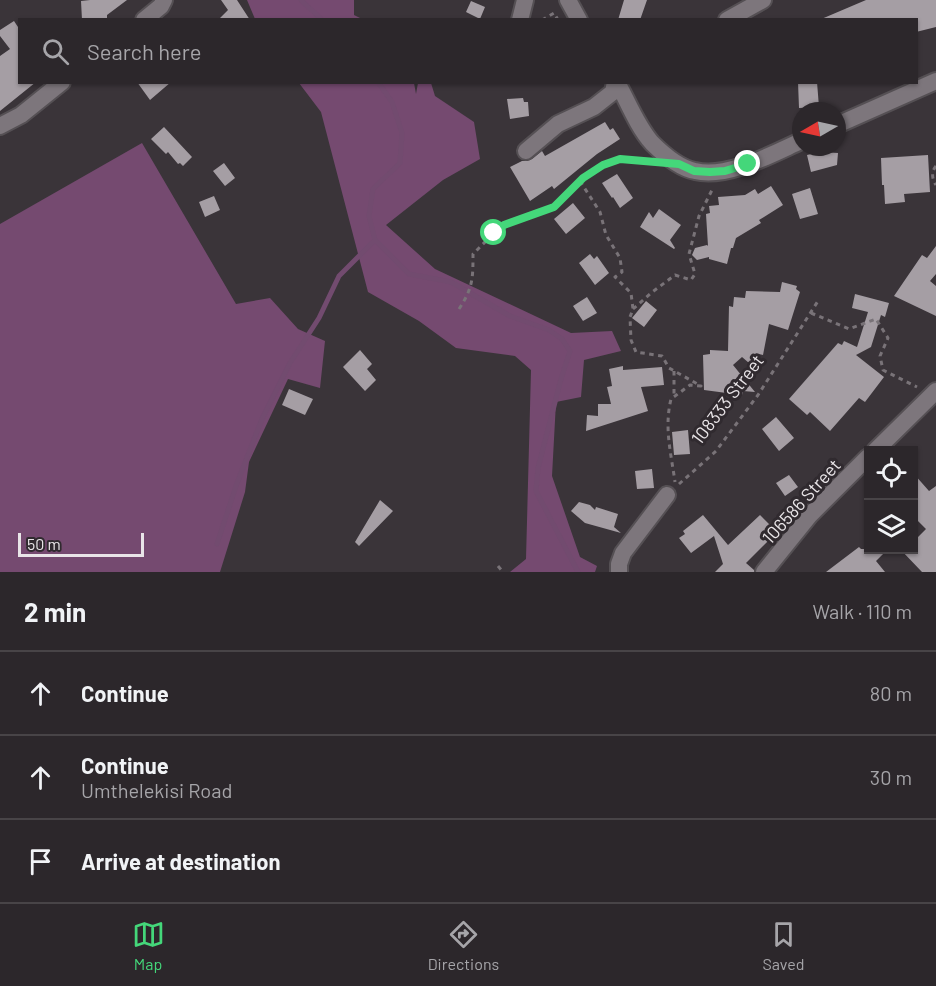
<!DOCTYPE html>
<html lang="en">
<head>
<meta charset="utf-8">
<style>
  body { margin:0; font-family:Barlow,sans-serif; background:#342f33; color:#f1f3f6 }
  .controls { position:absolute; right:18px; bottom:18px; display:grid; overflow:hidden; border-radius:0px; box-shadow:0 2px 4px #0004 }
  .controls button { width:54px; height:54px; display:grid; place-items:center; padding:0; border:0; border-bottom:2px solid #484447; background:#2c272b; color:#f1f3f6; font:30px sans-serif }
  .compass { position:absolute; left:792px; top:102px; width:54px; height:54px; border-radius:50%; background:#2c272b; box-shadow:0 2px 4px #0004; rotate:261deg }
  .scale { position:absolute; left:18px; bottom:15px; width:126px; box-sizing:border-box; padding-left:6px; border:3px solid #e9e5e8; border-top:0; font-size:16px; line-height:21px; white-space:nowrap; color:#e9e5e8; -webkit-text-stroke:4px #302a2f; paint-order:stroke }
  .stop { position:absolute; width:18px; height:18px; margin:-14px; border:4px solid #44d77a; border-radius:50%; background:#fff }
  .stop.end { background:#44d77a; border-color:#fff; box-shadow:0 2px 6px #0008 }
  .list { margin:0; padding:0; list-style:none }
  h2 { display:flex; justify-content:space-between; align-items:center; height:78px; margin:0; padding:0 24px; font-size:26px }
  h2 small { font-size:20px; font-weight:400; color:#a6a5a9 }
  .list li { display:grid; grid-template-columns:39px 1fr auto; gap:18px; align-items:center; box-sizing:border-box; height:84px; padding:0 24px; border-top:2px solid #484447 }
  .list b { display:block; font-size:22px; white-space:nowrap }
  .list p { margin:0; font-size:20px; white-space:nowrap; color:#a6a5a9 }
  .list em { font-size:20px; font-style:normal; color:#a6a5a9 }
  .icon { flex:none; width:33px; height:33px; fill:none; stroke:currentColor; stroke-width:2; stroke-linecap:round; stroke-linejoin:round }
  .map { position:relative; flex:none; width:936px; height:572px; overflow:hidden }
  .search { position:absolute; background:#2c272b; box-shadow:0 2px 4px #0004; left:18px; right:18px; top:18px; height:66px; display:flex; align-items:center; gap:15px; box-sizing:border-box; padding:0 21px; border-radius:0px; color:#a6a5a9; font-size:22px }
  .sheet { height:330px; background:#2c272b }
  nav { display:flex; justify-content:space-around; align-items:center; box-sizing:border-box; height:84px; border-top:2px solid #484447; background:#2c272b; font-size:16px; color:#a6a5a9 }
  nav a { display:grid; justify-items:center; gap:3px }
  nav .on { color:#44d77a }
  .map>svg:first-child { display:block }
</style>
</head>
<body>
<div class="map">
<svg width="936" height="572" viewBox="0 0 936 572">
  <rect width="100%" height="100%" fill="#3a3439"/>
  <path fill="#754a70" d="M 247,0 L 354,0 L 354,15 L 362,19 L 255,19 Z
    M 299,83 L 414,83 L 416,94 L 418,83 L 431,83 L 435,96 L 474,122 L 480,159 L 443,180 L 386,225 L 435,269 L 571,333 L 612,331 L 621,351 L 584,360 L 581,397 L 556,402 L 552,476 L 580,557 L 597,566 L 595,572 L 510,572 L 526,559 L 531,370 L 515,356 L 456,348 L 419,321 L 368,292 L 321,112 Z
    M 142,143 L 236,304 L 270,298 L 298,329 L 325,341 L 320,388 L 288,379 L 249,462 L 245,492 L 220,572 L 0,572 L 0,224 Z"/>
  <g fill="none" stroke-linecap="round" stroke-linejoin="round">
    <path stroke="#724b6f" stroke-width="5" d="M 301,0 L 322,20
      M 378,82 L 392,102 L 402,133 L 400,163 L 373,189 L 369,216 L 375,240 L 409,274 L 451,282 L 510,316 L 549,330 L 562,339 L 570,351 L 561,379 L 538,468 L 536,491 L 578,572
      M 217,544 L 236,486 L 262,419 L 290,363 L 319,318 L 339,276 L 375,240"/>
  </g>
  <path fill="#a59ea4" d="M 90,0 L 127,0 L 107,15 L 107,20 L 82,20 L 81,1 Z
    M 221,0 L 237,0 L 250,20 L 218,20 L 228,10 Z
    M 624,0 L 647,0 L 640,20 L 618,20 Z
    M 866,0 L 936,0 L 936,27 L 916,32 L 916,20 L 819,20 Z
    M 471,1 L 485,7 L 480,19 L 466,12 Z
    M 14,21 L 20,30 L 20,82 L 36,82 L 0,111 L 0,56 L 10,49 L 0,36 L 0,30 Z
    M 137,82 L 171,82 L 150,100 Z
    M 798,82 L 817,82 L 819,107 L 799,108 Z
    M 523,98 L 524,102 L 528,102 L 529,116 L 510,119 L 507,99 Z
    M 605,122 L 610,130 L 613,128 L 620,139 L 597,154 L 554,189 L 552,186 L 530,201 L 510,167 L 522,161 L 527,161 L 532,159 L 542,151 L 545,156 Z
    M 164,127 L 192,157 L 183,166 L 180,163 L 178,164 L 168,152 L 166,154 L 151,139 Z
    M 820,152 L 838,153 L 837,165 L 811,172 L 807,155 Z
    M 928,155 L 930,192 L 904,194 L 905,202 L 885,204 L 884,185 L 882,185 L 881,158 Z
    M 224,163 L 235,178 L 225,186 L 213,171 Z
    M 617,174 L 633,198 L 620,208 L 613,197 L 612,198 L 602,183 Z
    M 771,186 L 783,205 L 759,220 L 761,223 L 736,238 L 733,248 L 731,248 L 727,264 L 709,259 L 709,257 L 697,260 L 692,255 L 695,248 L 707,245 L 708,246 L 706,214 L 710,213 L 709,206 L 719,205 L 718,197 L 745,195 L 755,189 L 758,194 Z
    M 810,188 L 818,214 L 800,219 L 792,194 Z
    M 214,196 L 220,210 L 205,217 L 199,202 Z
    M 573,203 L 585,218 L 566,234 L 554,219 Z
    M 659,209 L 681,225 L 670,240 L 675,248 L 674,249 L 640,227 L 649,212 L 653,218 Z
    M 936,246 L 936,274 L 930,281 L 936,286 L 936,316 L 894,296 L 922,255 L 927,258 Z
    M 590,254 L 594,259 L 597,256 L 609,273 L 595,285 L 579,263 Z
    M 782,282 L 797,286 L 796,289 L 800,292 L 788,330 L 769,324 L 763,355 L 759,354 L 756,369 L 742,357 L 733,365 L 755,392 L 743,391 L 742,395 L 704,390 L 703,355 L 710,354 L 710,350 L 728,351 L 729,306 L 733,307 L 734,297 L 745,298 L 746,291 L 780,292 Z
    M 855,294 L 889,303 L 885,317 L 881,315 L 871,347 L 856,355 L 884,377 L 865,402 L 859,398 L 830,431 L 810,412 L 807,415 L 789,399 L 838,343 L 842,345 L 844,341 L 857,347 L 868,312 L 852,308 Z
    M 587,297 L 597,313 L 583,321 L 573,306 Z
    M 646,301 L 657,310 L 644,327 L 632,318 Z
    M 360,350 L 372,364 L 367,369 L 376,380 L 365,391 L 343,367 Z
    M 623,366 L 623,370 L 662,367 L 664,385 L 641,387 L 648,411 L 586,431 L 587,415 L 598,416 L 598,404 L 611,404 L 607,387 L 612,386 L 609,369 Z
    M 289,389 L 313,399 L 305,415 L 282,405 Z
    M 776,417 L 794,438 L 779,451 L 762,429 Z
    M 688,430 L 690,454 L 674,455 L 672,432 Z
    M 652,469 L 654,488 L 637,489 L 635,471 Z
    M 914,474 L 929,491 L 936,486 L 936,572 L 922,572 L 900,549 L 914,549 L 914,541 L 926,529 L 914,517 Z
    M 789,475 L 798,487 L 785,496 L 776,483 Z
    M 380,500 L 393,511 L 359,546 L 355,542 Z
    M 579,502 L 590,505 L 595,510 L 596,507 L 618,514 L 614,527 L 621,533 L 585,523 L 571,511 Z
    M 703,515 L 728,545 L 760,515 L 774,529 L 766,537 L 769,540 L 746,563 L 754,570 L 754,572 L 715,572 L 723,564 L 714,536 L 691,553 L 679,538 L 685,534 L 683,531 Z
    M 859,547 L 861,549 L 888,549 L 876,561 L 885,572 L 826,572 Z"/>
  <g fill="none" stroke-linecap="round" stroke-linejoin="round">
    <g stroke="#555054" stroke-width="20">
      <path id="minor" d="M 568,0 L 579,20
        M 144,20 L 161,6 L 164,0
        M 520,20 L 525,0
        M 727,20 L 763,0
        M 617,82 C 628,102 637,126 652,143 C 663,154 679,168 695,171 C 727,179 772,154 801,141
        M 837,125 L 936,81
        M 0,126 L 21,115 L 62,82
        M 526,151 L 558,124 L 594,107 L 613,92 L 615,82
        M 875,451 L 936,391
        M 619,572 L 619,564 L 623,553 L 667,495
        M 764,572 L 810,515 L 868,457"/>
    </g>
    <path stroke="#797378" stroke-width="3" stroke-dasharray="4.5 4.5" stroke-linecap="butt" d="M 542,20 L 554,13 L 558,20
      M 936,166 C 931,172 932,179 936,185
      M 580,181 L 600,212 L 606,235 L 620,258 L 622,272 L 615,277 L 631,293 L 633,309 L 630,317 L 631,340 L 636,352 L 662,356 L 669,368 L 701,386 L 690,385 L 671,399 C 664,428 671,453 675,482
      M 459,309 C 473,288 473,278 473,254 L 494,233 L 504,225 L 554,207 L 583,178 L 603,165 L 620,159 L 648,161
      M 633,309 L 651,293 L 675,275 L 691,280 L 695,274 L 689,254 L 699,216 L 713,188
      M 811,313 L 849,329 L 876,319 L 888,338 L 880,356 L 883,370 L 917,387
      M 674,371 L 674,396
      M 679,484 L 716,451 L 758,395 L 818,301
      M 498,566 L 503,572"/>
    <use href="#minor" stroke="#7d767c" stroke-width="16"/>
  </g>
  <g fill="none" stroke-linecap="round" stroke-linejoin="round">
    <path stroke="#44d77a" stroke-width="8" d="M 494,233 L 504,225 L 554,207 L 583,178 L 603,165 L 620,159 L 679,164 L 694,171 L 710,172 L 725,171 L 748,164"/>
  </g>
  <g text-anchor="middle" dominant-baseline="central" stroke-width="6" stroke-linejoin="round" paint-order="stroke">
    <g font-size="18" fill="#e9e5e8" stroke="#302a2f">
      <text transform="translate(727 399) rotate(-53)">108333 Street</text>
      <text transform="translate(801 501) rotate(-48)">106586 Street</text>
    </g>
  </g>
</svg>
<div class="controls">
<button><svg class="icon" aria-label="locate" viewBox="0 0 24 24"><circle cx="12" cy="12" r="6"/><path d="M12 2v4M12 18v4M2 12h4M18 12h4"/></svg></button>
<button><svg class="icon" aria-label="layers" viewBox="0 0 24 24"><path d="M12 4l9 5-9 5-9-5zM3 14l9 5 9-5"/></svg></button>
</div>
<svg class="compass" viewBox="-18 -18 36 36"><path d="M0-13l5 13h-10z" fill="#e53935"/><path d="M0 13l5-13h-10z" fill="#a6a5a9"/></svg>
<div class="scale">50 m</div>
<div class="stop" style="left:494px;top:233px"></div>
<div class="stop end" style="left:748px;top:164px"></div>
<div class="search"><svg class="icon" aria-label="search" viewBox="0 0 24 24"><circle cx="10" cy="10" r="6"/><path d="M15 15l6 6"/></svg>Search here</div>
</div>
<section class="sheet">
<h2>2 min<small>Walk · 110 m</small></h2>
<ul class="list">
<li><svg class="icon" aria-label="ahead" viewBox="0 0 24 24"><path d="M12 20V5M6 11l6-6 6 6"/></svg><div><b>Continue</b></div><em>80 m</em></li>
<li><svg class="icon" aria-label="ahead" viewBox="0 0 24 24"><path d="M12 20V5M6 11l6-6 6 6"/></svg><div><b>Continue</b><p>Umthelekisi Road</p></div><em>30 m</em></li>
<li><svg class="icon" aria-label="arrive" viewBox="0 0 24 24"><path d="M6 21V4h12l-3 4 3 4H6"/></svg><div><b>Arrive at destination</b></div></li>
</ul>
</section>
<nav>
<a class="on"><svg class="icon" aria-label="map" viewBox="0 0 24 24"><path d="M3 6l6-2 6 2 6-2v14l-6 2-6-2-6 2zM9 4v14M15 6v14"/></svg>Map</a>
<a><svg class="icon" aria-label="directions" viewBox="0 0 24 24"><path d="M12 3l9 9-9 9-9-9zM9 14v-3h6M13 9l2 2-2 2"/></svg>Directions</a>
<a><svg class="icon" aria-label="saved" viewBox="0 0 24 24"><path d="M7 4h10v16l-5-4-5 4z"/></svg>Saved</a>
</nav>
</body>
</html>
